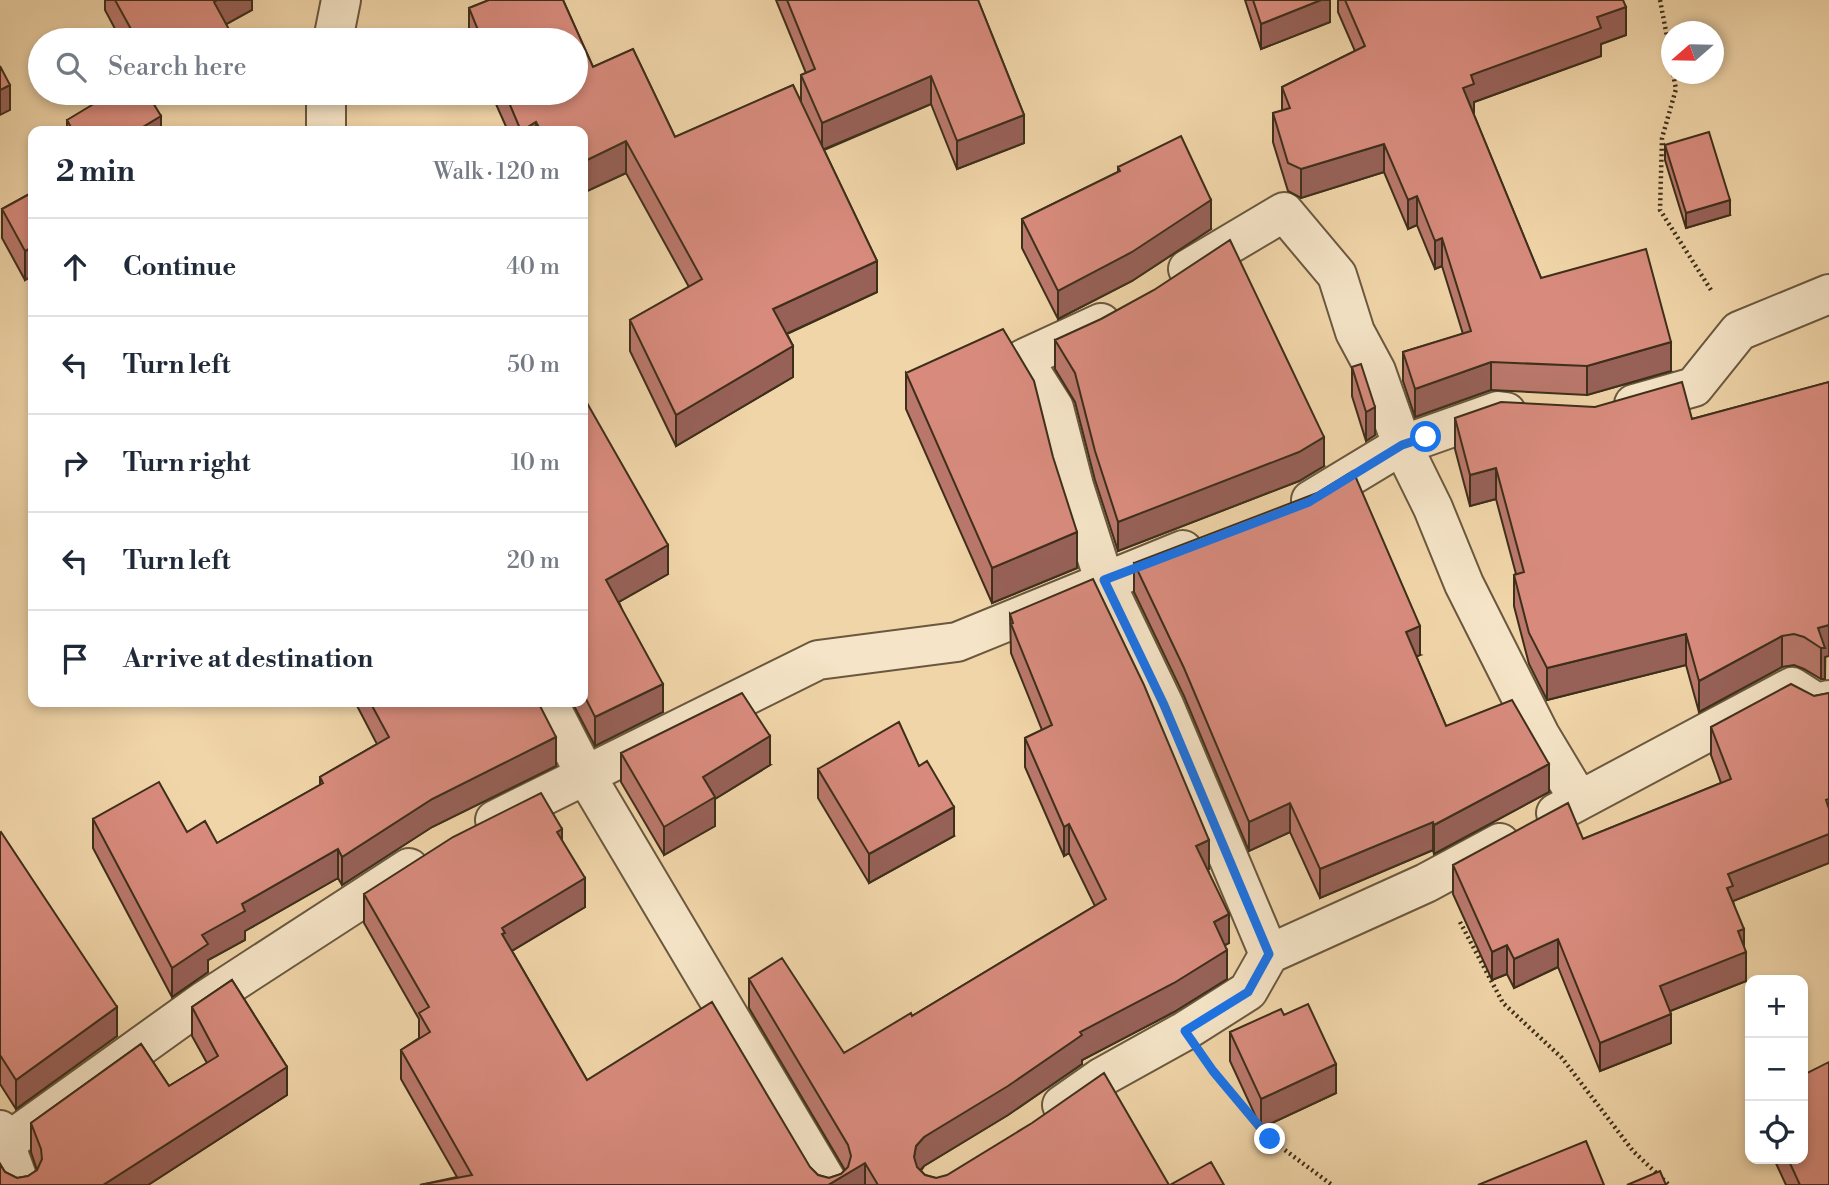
<!DOCTYPE html>
<html lang="en">
<head>
<meta charset="utf-8">
<style>
  body { margin:0; font-family:"Libre Bodoni",serif; background:#f6f6f7; color:#1f2937 }
  .controls { position:absolute; right:21px; bottom:21px; display:grid; overflow:hidden; border-radius:14px; box-shadow:0 4px 10px #0003 }
  .controls button { width:63px; height:63px; display:grid; place-items:center; padding:0; border:0; border-bottom:2px solid #e0e1e3; background:#fff; color:#1f2937; font:35px sans-serif }
  .compass { position:absolute; left:1661px; top:21px; width:63px; height:63px; border-radius:50%; background:#fff; box-shadow:0 4px 10px #0003; rotate:250deg }
  .stop { position:absolute; width:21px; height:21px; margin:-16px; border:5px solid #1a73e8; border-radius:50%; background:#fff }
  .stop.end { background:#1a73e8; border-color:#fff; box-shadow:0 2px 7px #0008 }
  .list { margin:0; padding:0; list-style:none }
  h2 { display:flex; justify-content:space-between; align-items:center; height:91px; margin:0; padding:0 28px; font-size:30px }
  h2 small { font-size:23px; font-weight:400; color:#747a83 }
  .list li { display:grid; grid-template-columns:46px 1fr auto; gap:21px; align-items:center; box-sizing:border-box; height:98px; padding:0 28px; border-top:2px solid #e0e1e3 }
  .list b { display:block; font-size:26px; white-space:nowrap }
  .list em { font-size:23px; font-style:normal; color:#747a83 }
  .icon { flex:none; width:38px; height:38px; fill:none; stroke:currentColor; stroke-width:2; stroke-linecap:round; stroke-linejoin:round }
  .map { position:relative; flex:none; width:1829px; height:1185px; overflow:hidden }
  .search { position:absolute; background:#fff; box-shadow:0 4px 10px #0003; left:28px; top:28px; width:560px; height:77px; display:flex; align-items:center; gap:18px; box-sizing:border-box; padding:0 24px; border-radius:38px; color:#747a83; font-size:26px }
  .panel { position:absolute; background:#fff; box-shadow:0 4px 10px #0003; left:28px; top:126px; width:560px; height:581px; border-radius:14px }
  .map>svg:first-child { display:block }
</style>
</head>
<body>
<div class="map">
<svg width="1829" height="1185" viewBox="0 0 1829 1185">
  <rect width="100%" height="100%" fill="#f0d5a9"/>
  <filter id="stains"><feTurbulence type="fractalNoise" baseFrequency=".00286" numOctaves="4"/><feColorMatrix values="0 0 0 0 .2 0 0 0 0 .09 0 0 0 0 .02 0 0 0 .5 -.17"/></filter>
  <radialGradient id="worn" r=".72"><stop offset=".6" stop-color="#630" stop-opacity="0"/><stop offset="1" stop-color="#630" stop-opacity=".3"/></radialGradient>
  <g fill="none" stroke-linecap="round" stroke-linejoin="round">
    <g stroke="#6a583e" stroke-width="42">
      <path id="street" d="M 333,40 L 341,0
        M 326,93 L 326,131
        M 1188,269 L 1284,212 L 1337,275 L 1355,332 L 1376,371 L 1402,445 L 1433,508 L 1464,584 L 1540,735 L 1579,800
        M 1101,323 L 1023,359 L 1054,408 L 1074,486 L 1104,580 L 1164,705 L 1269,954
        M 1634,404 L 1694,387 L 1739,331 L 1829,294
        M 1311,500 L 1402,445 L 1498,411 L 1506,412
        M 548,702 L 586,776 L 829,1185
        M 1556,813 L 1792,687 L 1817,703 L 1829,700
        M 495,820 L 818,660 L 957,642 L 1183,550
        M 1062,1105 L 1102,1077 L 1185,1031 L 1248,991 L 1269,954 L 1426,883 L 1500,843
        M 0,1130 L 20,1185
        M 6,1143 L 204,1001 L 409,868"/>
    </g>
    <path stroke="#3e2f1a" stroke-width="4.5" stroke-dasharray="2 3.5" stroke-linecap="butt" d="M 1660,0 L 1672,63
      M 1673,74 L 1676,89 L 1662,138 L 1660,210 L 1711,290
      M 1460,922 L 1503,1003 L 1562,1058 L 1633,1151 L 1669,1185
      M 1215,1073 L 1270,1139 L 1332,1185"/>
    <use href="#street" stroke="#f5e4c7" stroke-width="38"/>
  </g>
  <path fill="#ba786c" stroke="#3e2f1a" stroke-width="2" d="M 105,0 L 252,0 L 252,10 L 226,24 L 231,40 L 121,40 L 105,10 Z
    M 489,0 L 563,0 L 593,67 L 633,49 L 675,137 L 793,85 L 801,102 L 801,75 L 806,73 L 776,0 L 978,0 L 1024,115 L 1024,143 L 957,169 L 931,104 L 824,150 L 877,261 L 877,292 L 787,334 L 793,346 L 793,377 L 676,446 L 630,351 L 630,320 L 689,287 L 626,173 L 583,193 L 583,131 L 508,131 L 491,93 L 576,93 L 576,40 L 469,40 L 469,8 Z
    M 1245,0 L 1330,0 L 1330,22 L 1261,49 Z
    M 1338,0 L 1623,0 L 1626,35 L 1601,44 L 1601,56 L 1474,102 L 1473,113 L 1541,278 L 1671,371 L 1587,395 L 1491,390 L 1415,417 L 1403,381 L 1403,352 L 1463,334 L 1442,266 L 1435,269 L 1417,225 L 1408,229 L 1384,172 L 1301,198 L 1288,191 L 1273,142 L 1273,113 L 1282,111 L 1282,87 L 1355,51 L 1338,12 Z
    M 150,93 L 176,93 L 156,104 Z
    M 67,120 L 161,131 L 67,131 Z
    M 1665,145 L 1730,215 L 1686,228 L 1665,160 Z
    M 1118,167 L 1211,229 L 1132,281 L 1058,319 L 1022,248 L 1022,219 L 1118,172 Z
    M 33,192 L 33,275 L 25,280 L 2,238 L 2,209 Z
    M 1055,340 L 1324,466 L 1299,481 L 1118,551 L 1095,480 L 1075,402 L 1055,369 Z
    M 1352,367 L 1375,435 L 1366,441 L 1352,396 Z
    M 906,373 L 1077,568 L 992,603 L 906,409 Z
    M 1829,382 L 1825,679 L 1821,679 L 1804,669 L 1794,665 L 1782,667 L 1699,712 L 1686,665 L 1547,700 L 1529,664 L 1514,606 L 1514,575 L 1516,574 L 1496,499 L 1470,506 L 1455,449 L 1455,418 L 1692,419 Z
    M 583,396 L 668,574 L 619,602 L 663,712 L 595,746 L 572,702 L 583,702 Z
    M 1134,563 L 1420,655 L 1416,656 L 1446,726 L 1549,792 L 1434,854 L 1433,850 L 1320,898 L 1290,832 L 1249,851 L 1184,696 L 1134,592 Z
    M 1010,614 L 1209,869 L 1208,870 L 1229,943 L 1225,945 L 1227,979 L 1174,1012 L 1082,1060 L 1082,1064 L 1008,1115 L 924,1166 L 921,1171 L 925,1175 L 936,1178 L 1169,1185 L 420,1185 L 457,1177 L 401,1079 L 401,1050 L 419,1038 L 419,1019 L 364,923 L 364,894 L 562,841 L 585,907 L 512,951 L 587,1080 L 810,1167 L 818,1175 L 829,1178 L 841,1174 L 845,1170 L 749,1008 L 749,979 L 844,1053 L 912,1016 L 1095,906 L 1069,853 L 1064,856 L 1025,767 L 1025,738 L 1042,730 L 1011,653 Z
    M 1829,693 L 1829,863 L 1733,901 L 1744,946 L 1746,981 L 1670,1011 L 1671,1043 L 1600,1071 L 1558,967 L 1514,988 L 1507,974 L 1492,980 L 1453,894 L 1453,865 L 1583,839 L 1721,783 L 1711,755 L 1711,727 L 1814,696 Z
    M 355,702 L 538,702 L 556,766 L 432,827 L 342,885 L 338,878 L 245,931 L 245,940 L 208,960 L 208,972 L 172,997 L 93,848 L 93,819 L 187,832 L 217,843 L 320,785 L 320,777 L 377,744 Z
    M 621,753 L 770,765 L 715,799 L 715,826 L 664,855 L 621,782 Z
    M 818,769 L 954,836 L 869,883 L 818,798 Z
    M 0,833 L 117,1036 L 16,1109 L 0,1084 Z
    M 232,980 L 287,1067 L 287,1095 L 148,1185 L 0,1185 L 0,1164 L 5,1172 L 17,1178 L 28,1176 L 37,1170 L 31,1152 L 31,1123 L 141,1044 L 169,1086 L 207,1063 L 192,1036 L 192,1007 Z
    M 1284,1015 L 1336,1093 L 1261,1128 L 1230,1061 L 1230,1032 Z
    M 1774,1159 L 1803,1159 L 1829,1185 L 1786,1185 Z"/>
  <path fill="#976158" stroke="#3e2f1a" stroke-width="2" d="M 217,0 L 252,0 L 252,10 L 214,31 L 214,2 Z
    M 1321,0 L 1330,0 L 1330,22 L 1261,49 L 1261,24 Z
    M 1626,7 L 1626,35 L 1601,44 L 1601,56 L 1474,102 L 1474,113 L 1463,117 L 1463,88 L 1471,75 L 1597,17 Z
    M 231,33 L 231,40 L 217,40 Z
    M 931,76 L 931,104 L 822,150 L 822,123 Z
    M 10,85 L 10,110 L 0,115 L 0,90 Z
    M 156,93 L 176,93 L 156,104 Z
    M 1024,115 L 1024,143 L 957,169 L 957,141 Z
    M 161,116 L 161,131 L 136,131 Z
    M 536,122 L 536,131 L 521,131 Z
    M 626,141 L 626,173 L 583,193 L 583,162 Z
    M 1384,144 L 1384,172 L 1301,198 L 1301,169 Z
    M 1417,196 L 1417,225 L 1408,229 L 1408,200 Z
    M 1211,200 L 1211,229 L 1132,281 L 1058,319 L 1058,291 Z
    M 1730,200 L 1730,215 L 1686,228 L 1686,213 Z
    M 1442,238 L 1442,266 L 1435,269 L 1435,241 Z
    M 33,247 L 33,275 L 25,280 L 25,251 Z
    M 877,261 L 877,292 L 773,340 L 773,309 Z
    M 1671,342 L 1671,371 L 1587,395 L 1587,366 Z
    M 793,346 L 793,377 L 676,446 L 676,415 Z
    M 1491,362 L 1491,390 L 1415,417 L 1415,389 Z
    M 1375,407 L 1375,435 L 1366,441 L 1366,412 Z
    M 1324,437 L 1324,466 L 1299,481 L 1118,551 L 1118,522 Z
    M 1496,468 L 1496,499 L 1470,506 L 1470,475 Z
    M 1077,532 L 1077,568 L 992,603 L 992,568 Z
    M 668,545 L 668,574 L 606,609 L 606,580 Z
    M 1829,625 L 1829,656 L 1825,657 L 1825,679 L 1821,679 L 1821,648 L 1818,628 Z
    M 1420,626 L 1420,655 L 1406,661 L 1406,632 Z
    M 1686,634 L 1686,665 L 1547,700 L 1547,668 Z
    M 1782,636 L 1782,667 L 1699,712 L 1699,681 Z
    M 663,684 L 663,712 L 595,746 L 595,717 Z
    M 770,736 L 770,765 L 715,799 L 715,826 L 664,855 L 664,827 L 703,777 Z
    M 556,737 L 556,766 L 432,827 L 342,885 L 342,857 L 432,799 Z
    M 1549,764 L 1549,792 L 1434,854 L 1434,825 Z
    M 1290,803 L 1290,832 L 1249,851 L 1249,822 Z
    M 954,807 L 954,836 L 869,883 L 869,854 Z
    M 1433,822 L 1433,850 L 1320,898 L 1320,869 Z
    M 1069,824 L 1069,853 L 1064,856 L 1064,827 Z
    M 562,829 L 562,858 L 557,832 Z
    M 1829,834 L 1829,863 L 1733,901 L 1727,916 L 1728,874 Z
    M 1209,840 L 1209,869 L 1196,875 L 1196,846 Z
    M 338,849 L 338,878 L 245,931 L 245,940 L 208,960 L 208,972 L 172,997 L 172,968 L 202,935 L 242,904 Z
    M 585,878 L 585,907 L 505,955 L 502,928 Z
    M 1229,914 L 1229,943 L 1214,951 L 1214,922 Z
    M 1744,929 L 1744,953 L 1746,952 L 1746,981 L 1660,1015 L 1660,986 L 1738,931 Z
    M 1558,939 L 1558,967 L 1514,988 L 1514,959 Z
    M 1507,945 L 1507,974 L 1492,980 L 1492,952 Z
    M 1227,950 L 1227,979 L 1174,1012 L 1082,1060 L 1082,1064 L 1008,1115 L 924,1166 L 916,1175 L 914,1157 L 916,1146 L 924,1137 L 1080,1032 Z
    M 117,1007 L 117,1036 L 16,1109 L 16,1080 Z
    M 1671,1014 L 1671,1043 L 1600,1071 L 1600,1043 Z
    M 1336,1064 L 1336,1093 L 1261,1128 L 1261,1099 Z
    M 287,1067 L 287,1095 L 148,1185 L 103,1185 Z
    M 865,1163 L 865,1185 L 828,1185 Z"/>
  <path fill="#d88b7d" stroke="#3e2f1a" stroke-width="2" d="M 115,0 L 217,0 L 214,2 L 231,33 L 217,40 L 137,40 Z
    M 489,0 L 563,0 L 593,67 L 633,49 L 675,137 L 793,85 L 877,261 L 773,309 L 793,346 L 676,415 L 630,320 L 702,279 L 626,141 L 583,162 L 583,131 L 541,131 L 536,122 L 521,131 L 505,93 L 576,93 L 576,40 L 482,40 L 469,8 Z
    M 787,0 L 978,0 L 1024,115 L 957,141 L 931,76 L 822,123 L 801,75 L 815,69 Z
    M 1253,0 L 1321,0 L 1261,24 Z
    M 1345,0 L 1623,0 L 1626,7 L 1597,17 L 1601,28 L 1471,75 L 1474,84 L 1463,88 L 1541,278 L 1646,249 L 1671,342 L 1587,366 L 1491,362 L 1415,389 L 1403,352 L 1471,331 L 1442,238 L 1435,241 L 1417,196 L 1408,200 L 1384,144 L 1301,169 L 1288,163 L 1273,113 L 1290,108 L 1282,87 L 1365,46 Z
    M 0,66 L 10,85 L 0,90 Z
    M 112,93 L 147,93 L 161,116 L 136,131 L 73,131 L 67,120 Z
    M 1709,132 L 1730,200 L 1686,213 L 1665,145 Z
    M 1181,136 L 1211,200 L 1132,252 L 1058,291 L 1022,219 L 1120,171 L 1118,167 Z
    M 33,192 L 33,247 L 25,251 L 2,209 Z
    M 1230,240 L 1324,437 L 1299,452 L 1118,522 L 1095,451 L 1075,373 L 1055,340 L 1101,319 L 1154,290 Z
    M 1003,329 L 1034,381 L 1053,457 L 1077,532 L 992,568 L 906,373 Z
    M 1361,364 L 1375,407 L 1366,412 L 1352,367 Z
    M 1682,382 L 1692,419 L 1829,382 L 1829,625 L 1818,628 L 1825,648 L 1821,648 L 1804,637 L 1794,634 L 1782,636 L 1699,681 L 1686,634 L 1547,668 L 1529,633 L 1514,575 L 1524,572 L 1496,468 L 1470,475 L 1455,418 L 1501,402 L 1595,407 Z
    M 583,396 L 668,545 L 606,580 L 663,684 L 595,717 L 583,693 Z
    M 1353,471 L 1420,626 L 1406,632 L 1446,726 L 1512,700 L 1549,764 L 1434,825 L 1433,822 L 1320,869 L 1290,803 L 1249,822 L 1184,668 L 1134,563 L 1317,493 Z
    M 1093,579 L 1144,685 L 1209,840 L 1196,846 L 1229,914 L 1214,922 L 1227,950 L 1174,983 L 1080,1032 L 1082,1035 L 1008,1086 L 924,1137 L 916,1146 L 914,1157 L 917,1167 L 925,1175 L 936,1178 L 947,1175 L 1032,1123 L 1104,1073 L 1169,1185 L 878,1185 L 865,1163 L 828,1185 L 420,1185 L 472,1175 L 401,1050 L 430,1032 L 419,1013 L 429,1007 L 364,894 L 453,837 L 541,793 L 562,829 L 557,832 L 585,878 L 502,928 L 505,933 L 502,934 L 587,1080 L 712,1002 L 810,1167 L 818,1175 L 829,1178 L 841,1174 L 848,1167 L 851,1156 L 848,1145 L 749,979 L 782,958 L 844,1053 L 911,1013 L 912,1016 L 1106,899 L 1069,824 L 1064,827 L 1025,738 L 1052,725 L 1011,624 L 1013,623 L 1010,614 Z
    M 1791,684 L 1814,696 L 1829,693 L 1829,799 L 1826,800 L 1829,809 L 1829,834 L 1728,874 L 1733,886 L 1727,888 L 1744,929 L 1738,931 L 1746,952 L 1660,986 L 1671,1014 L 1600,1043 L 1558,939 L 1514,959 L 1507,945 L 1492,952 L 1453,865 L 1568,803 L 1583,839 L 1731,779 L 1711,727 Z
    M 742,693 L 770,736 L 703,777 L 715,797 L 664,827 L 621,753 Z
    M 370,702 L 538,702 L 556,737 L 432,799 L 342,857 L 338,849 L 242,904 L 245,911 L 202,935 L 208,944 L 172,968 L 93,819 L 159,782 L 187,832 L 205,821 L 217,843 L 323,783 L 320,777 L 389,737 Z
    M 899,722 L 919,766 L 927,761 L 954,807 L 869,854 L 818,769 Z
    M 1,832 L 117,1007 L 16,1080 L 0,1055 L 0,833 Z
    M 232,980 L 287,1067 L 103,1185 L 0,1185 L 0,1164 L 5,1172 L 17,1178 L 28,1176 L 37,1170 L 42,1159 L 41,1149 L 31,1123 L 141,1044 L 169,1086 L 218,1056 L 192,1007 Z
    M 1308,1004 L 1336,1064 L 1261,1099 L 1230,1032 L 1281,1009 L 1284,1015 Z
    M 1829,1062 L 1829,1185 L 1800,1185 L 1788,1159 L 1803,1159 L 1803,1075 Z
    M 1586,1141 L 1604,1185 L 1478,1185 Z
    M 1211,1162 L 1224,1185 L 1170,1185 Z
    M 1660,1171 L 1666,1185 L 1627,1185 Z"/>
  <g fill="none" stroke-linecap="round" stroke-linejoin="round">
    <path stroke="#1a73e8" stroke-width="9" d="M 1270,1139 L 1213,1071 L 1185,1031 L 1248,992 L 1269,954 L 1164,705 L 1104,580 L 1309,502 L 1402,445 L 1426,437"/>
  </g>
  <rect width="100%" height="100%" filter="url(#stains)"/>
  <rect width="100%" height="100%" fill="url(#worn)"/>
</svg>
<div class="controls">
<button>+</button>
<button>−</button>
<button><svg class="icon" aria-label="locate" viewBox="0 0 24 24"><circle cx="12" cy="12" r="6"/><path d="M12 2v4M12 18v4M2 12h4M18 12h4"/></svg></button>
</div>
<svg class="compass" viewBox="-18 -18 36 36"><path d="M0-13l5 13h-10z" fill="#e53935"/><path d="M0 13l5-13h-10z" fill="#747a83"/></svg>
<div class="stop" style="left:1426px;top:437px"></div>
<div class="stop end" style="left:1270px;top:1139px"></div>
<div class="search"><svg class="icon" aria-label="search" viewBox="0 0 24 24"><circle cx="10" cy="10" r="6"/><path d="M15 15l6 6"/></svg>Search here</div>
<section class="panel">
<h2>2 min<small>Walk · 120 m</small></h2>
<ul class="list">
<li><svg class="icon" aria-label="ahead" viewBox="0 0 24 24"><path d="M12 20V5M6 11l6-6 6 6"/></svg><div><b>Continue</b></div><em>40 m</em></li>
<li><svg class="icon" aria-label="left" viewBox="0 0 24 24"><path d="M17 20v-9H6M10 6l-5 5 5 5"/></svg><div><b>Turn left</b></div><em>50 m</em></li>
<li><svg class="icon" aria-label="right" viewBox="0 0 24 24"><path d="M7 20v-9h11M14 6l5 5-5 5"/></svg><div><b>Turn right</b></div><em>10 m</em></li>
<li><svg class="icon" aria-label="left" viewBox="0 0 24 24"><path d="M17 20v-9H6M10 6l-5 5 5 5"/></svg><div><b>Turn left</b></div><em>20 m</em></li>
<li><svg class="icon" aria-label="arrive" viewBox="0 0 24 24"><path d="M6 21V4h12l-3 4 3 4H6"/></svg><div><b>Arrive at destination</b></div></li>
</ul>
</section>
</div>
</body>
</html>
